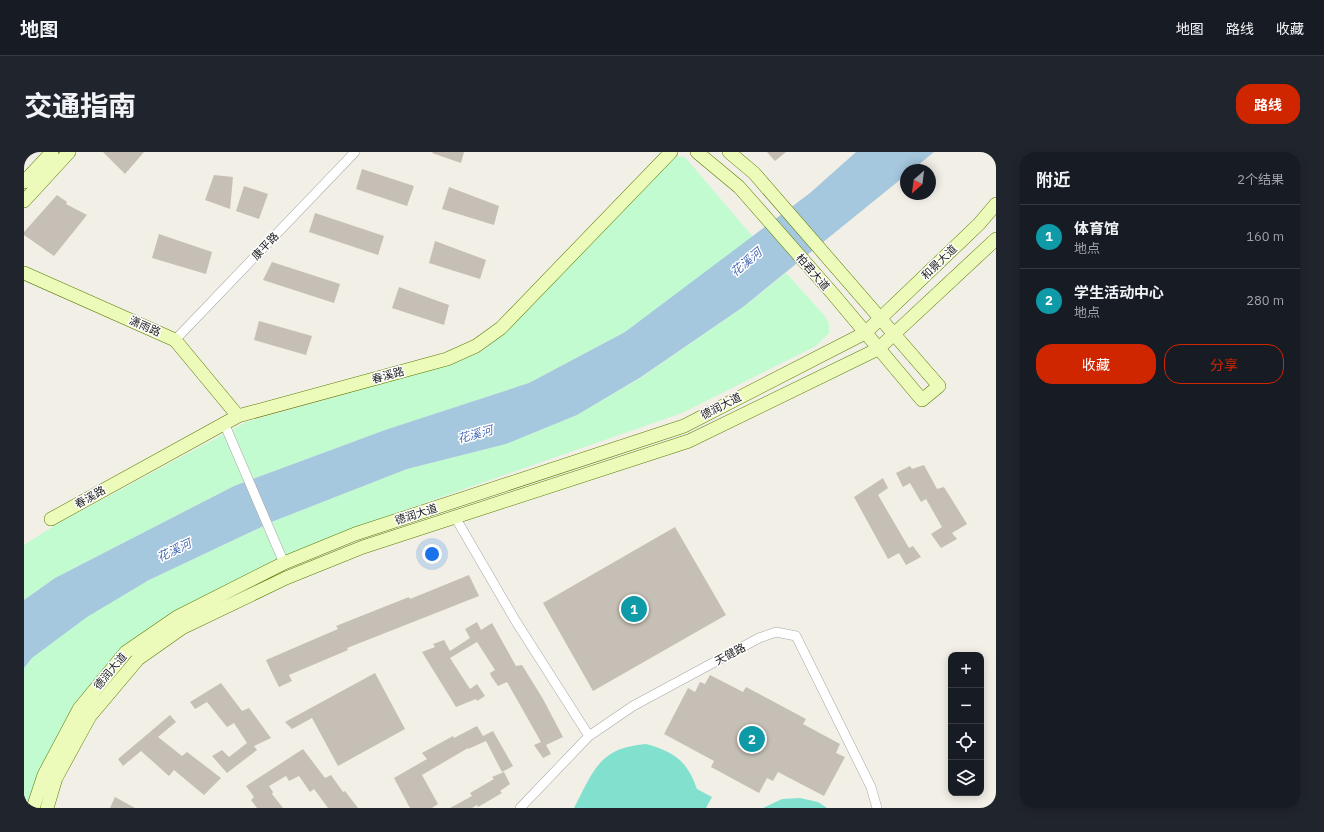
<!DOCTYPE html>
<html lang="zh">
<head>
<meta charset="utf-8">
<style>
  body { margin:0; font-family:"IBM Plex Sans","Noto Sans SC",sans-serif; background:#20242c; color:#f1f3f6 }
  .controls { position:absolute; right:12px; bottom:12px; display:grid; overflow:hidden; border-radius:8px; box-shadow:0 2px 10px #0003 }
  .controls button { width:36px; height:36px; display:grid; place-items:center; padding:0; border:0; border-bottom:1px solid #363941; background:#171b24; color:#f1f3f6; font:20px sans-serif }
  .compass { position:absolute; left:876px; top:12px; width:36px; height:36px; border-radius:50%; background:#171b24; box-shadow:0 2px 10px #0003; rotate:208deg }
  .you { position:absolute; left:408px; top:402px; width:14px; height:14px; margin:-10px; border:3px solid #fff; border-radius:50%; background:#1a73e8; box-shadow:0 0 0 6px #1a73e833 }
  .badge { display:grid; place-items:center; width:26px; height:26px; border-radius:50%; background:#d02600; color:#fff; font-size:13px; font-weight:700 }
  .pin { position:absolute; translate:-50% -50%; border:2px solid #fff; box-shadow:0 1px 4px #0006 }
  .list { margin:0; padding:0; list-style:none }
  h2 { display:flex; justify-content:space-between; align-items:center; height:52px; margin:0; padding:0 16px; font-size:17px }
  h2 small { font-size:13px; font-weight:400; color:#9ea1a6 }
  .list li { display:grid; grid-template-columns:26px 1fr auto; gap:12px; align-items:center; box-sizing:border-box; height:64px; padding:0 16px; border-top:1px solid #363941 }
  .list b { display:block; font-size:15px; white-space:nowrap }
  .list p { margin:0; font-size:13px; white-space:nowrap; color:#9ea1a6 }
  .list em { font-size:13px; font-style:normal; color:#9ea1a6 }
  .actions { display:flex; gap:8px; padding:12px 16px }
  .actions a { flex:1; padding:9px 0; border:1px solid #d02600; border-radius:16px; text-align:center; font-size:14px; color:#d02600 }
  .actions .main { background:#d02600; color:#fff }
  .icon { flex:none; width:22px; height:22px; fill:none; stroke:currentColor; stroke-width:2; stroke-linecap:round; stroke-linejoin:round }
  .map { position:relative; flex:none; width:972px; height:656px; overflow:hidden; border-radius:16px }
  header { display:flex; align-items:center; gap:24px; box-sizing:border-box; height:56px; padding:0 20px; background:#171b24; border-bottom:1px solid #363941 }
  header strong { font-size:19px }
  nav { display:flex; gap:22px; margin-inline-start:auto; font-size:14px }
  .intro { display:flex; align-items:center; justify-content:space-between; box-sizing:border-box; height:96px; padding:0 24px }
  h1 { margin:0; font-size:28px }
  .button { padding:10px 18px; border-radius:16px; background:#d02600; color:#fff; font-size:14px; font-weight:700 }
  main { display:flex; gap:24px; padding:0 24px }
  aside { flex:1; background:#171b24; border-radius:16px; box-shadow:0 2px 10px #0003 }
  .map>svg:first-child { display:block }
</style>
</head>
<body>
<header>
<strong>地图</strong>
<nav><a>地图</a><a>路线</a><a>收藏</a></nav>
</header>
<div class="intro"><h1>交通指南</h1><a class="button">路线</a></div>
<main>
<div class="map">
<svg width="972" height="656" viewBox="0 0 972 656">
  <rect width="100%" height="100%" fill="#f1efe6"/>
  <path fill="#c3fbd1" d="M 650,4 L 661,5 L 729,85 L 601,180 L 505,231 L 361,278 L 210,334 L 31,426 L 0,448 L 0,393 L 33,372 L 222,270 L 427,213 L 457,200 L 481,181 Z
    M 762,121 L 801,164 L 805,172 L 805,181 L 792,194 L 658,261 L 329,376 L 252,407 L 150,460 L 49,555 L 4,656 L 0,656 L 0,516 L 8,506 L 63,464 L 125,428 L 250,369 L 383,317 L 482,292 L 553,263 L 618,225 L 719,155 Z"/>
  <path fill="#82e1ce" d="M 622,592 C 651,600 663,609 673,637 L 688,645 L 682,656 L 550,656 C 570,618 575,596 622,592 Z
    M 776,646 L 794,650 L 803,656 L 739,656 L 758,647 Z"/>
  <path fill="#a6c8df" d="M 832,0 L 910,0 L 888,18 L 882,18 L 882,23 L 719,155 L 617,225 L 553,263 L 482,292 L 383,317 L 250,369 L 125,428 L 63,465 L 8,506 L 0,516 L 0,448 L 31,426 L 210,334 L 361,278 L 505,231 L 601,180 L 786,41 Z"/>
  <path fill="#c6bfb5" d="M 79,0 L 120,0 L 101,22 Z
    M 409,0 L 440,0 L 437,11 L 408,1 Z
    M 743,0 L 762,0 L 751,9 Z
    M 338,17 L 390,34 L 383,54 L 332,37 Z
    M 190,23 L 209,25 L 206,57 L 181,48 Z
    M 220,34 L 244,42 L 235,67 L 212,59 Z
    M 425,35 L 475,54 L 470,73 L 418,57 Z
    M 33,43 L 43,50 L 42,52 L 63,63 L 30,104 L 0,83 L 0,80 Z
    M 291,61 L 360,84 L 354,103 L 285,80 Z
    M 135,82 L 188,100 L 182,122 L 128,106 Z
    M 411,89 L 462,108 L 456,127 L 405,111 Z
    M 248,110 L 316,132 L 310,151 L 239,128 Z
    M 375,135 L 425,153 L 420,173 L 368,156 Z
    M 235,169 L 288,184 L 282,203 L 230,188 Z
    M 900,313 L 913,337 L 920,335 L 943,372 L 928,381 L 933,387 L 917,396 L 907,382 L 918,375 L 902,347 L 897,350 L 886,331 L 879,335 L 872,321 L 886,314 L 888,317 Z
    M 859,326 L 864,336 L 854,343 L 885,396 L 889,394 L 897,405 L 882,413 L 875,401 L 864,407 L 830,345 Z
    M 651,375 L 702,463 L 569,539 L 519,451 Z
    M 445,423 L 455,444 L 323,496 L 324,498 L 265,523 L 268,529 L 255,535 L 247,519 L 242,508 L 314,477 L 312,474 L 385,445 L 386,447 Z
    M 453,470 L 457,478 L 468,471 L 492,514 L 498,513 L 519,547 L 539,585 L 522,593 L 527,602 L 519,606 L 510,593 L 517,590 L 483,530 L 474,534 L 467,524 L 466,521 L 471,518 L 453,490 L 426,506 L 446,537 L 453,532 L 461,544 L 453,549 L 452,547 L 432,555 L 398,500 L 411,495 L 409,492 L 420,488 L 426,499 L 446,486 L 441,477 Z
    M 351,521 L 381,577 L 314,614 L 288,566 L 268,577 L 261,570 Z
    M 686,523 L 719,540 L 722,535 L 782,567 L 779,572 L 816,592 L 812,601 L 821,605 L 800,644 L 754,620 L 749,629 L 743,626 L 735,641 L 687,615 L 690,609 L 640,582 L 664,536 L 671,540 L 676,530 L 681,532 Z
    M 197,531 L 218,559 L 225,556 L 247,586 L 230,594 L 233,598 L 203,621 L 188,604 L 198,598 L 205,605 L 223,591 L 210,571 L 203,575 L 183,550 L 171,557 L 166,550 Z
    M 146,563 L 152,570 L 134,585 L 158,604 L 163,600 L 197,626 L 180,643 L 150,618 L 145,624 L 117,599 L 99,614 L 94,607 Z
    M 453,574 L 459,584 L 469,579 L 489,614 L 478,620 L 462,589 L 444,597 L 444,596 L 398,623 L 414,652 L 408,656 L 386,656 L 370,626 L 403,607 L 398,601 L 429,584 L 430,586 Z
    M 279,597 L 301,626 L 307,623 L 319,640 L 321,639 L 334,656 L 304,656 L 290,637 L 286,640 L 275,624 L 265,629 L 262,624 L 245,634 L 249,640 L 248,642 L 259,656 L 233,656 L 227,648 L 230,645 L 222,634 Z
    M 480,620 L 486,632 L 476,639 L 478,641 L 454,655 L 453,653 L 448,656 L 426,656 L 448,644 L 446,641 L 470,627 L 468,625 Z
    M 91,645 L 111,656 L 86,656 Z"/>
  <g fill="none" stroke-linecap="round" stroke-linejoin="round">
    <g stroke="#a7a7a7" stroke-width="10">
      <path id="street" d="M 151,188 L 331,0
        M 200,271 L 260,411
        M 431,365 L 491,468 L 565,584
        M 496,656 L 565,584 L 609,554 L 735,486 L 752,480 L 772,484 L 847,635 L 853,656"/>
    </g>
    <g stroke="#597c02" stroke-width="14">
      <path id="secondary" d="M 673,0 L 715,35 L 809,142 L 898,248 L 915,234 L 730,21 L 705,0
        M 0,30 L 28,0
        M 0,49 L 45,0
        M 0,121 L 151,188 L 214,264
        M 27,367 L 214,264 L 423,207 L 452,194 L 477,176 L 647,0
        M 9,656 L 20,623 L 55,557 L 102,500 L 153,465 L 260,411 L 331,382 L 660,274 L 841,181 L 955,72 L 972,52
        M 23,656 L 32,626 L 66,564 L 114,507 L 158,476 L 262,426 L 339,395 L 665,289 L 854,197 L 972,87"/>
    </g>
    <use href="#street" stroke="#fff" stroke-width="9"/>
    <use href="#secondary" stroke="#ecfbba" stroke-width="13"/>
  </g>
  <g text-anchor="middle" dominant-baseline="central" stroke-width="3" stroke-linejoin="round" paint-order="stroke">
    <g font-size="11" fill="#202020" stroke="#fff">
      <text transform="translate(241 94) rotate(-46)">康平路</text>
      <text transform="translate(915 110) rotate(-44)">和景大道</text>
      <text transform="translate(789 120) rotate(49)">柏君大道</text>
      <text transform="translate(121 174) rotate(24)">潇雨路</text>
      <text transform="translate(364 223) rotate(-15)">春溪路</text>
      <text transform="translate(697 254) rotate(-27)">德润大道</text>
      <text transform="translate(66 345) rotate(-29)">春溪路</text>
      <text transform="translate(392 362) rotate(-18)">德润大道</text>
      <text transform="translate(706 502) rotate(-28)">天健路</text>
      <text transform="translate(86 519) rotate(-50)">德润大道</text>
    </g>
    <g font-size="12" font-style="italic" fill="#496bb3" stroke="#fff">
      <text transform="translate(722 110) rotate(-40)">花溪河</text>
      <text transform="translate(451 282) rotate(-15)">花溪河</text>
      <text transform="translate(150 398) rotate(-25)">花溪河</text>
    </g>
  </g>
</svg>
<div class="controls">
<button>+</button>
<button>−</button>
<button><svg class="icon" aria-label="locate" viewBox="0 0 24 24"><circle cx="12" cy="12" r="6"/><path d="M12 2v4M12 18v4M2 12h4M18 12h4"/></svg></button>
<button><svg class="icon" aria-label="layers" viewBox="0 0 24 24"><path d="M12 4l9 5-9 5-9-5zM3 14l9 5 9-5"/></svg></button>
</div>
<svg class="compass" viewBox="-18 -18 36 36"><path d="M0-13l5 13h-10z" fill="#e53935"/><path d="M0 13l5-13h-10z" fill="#9ea1a6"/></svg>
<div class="you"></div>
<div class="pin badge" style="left:610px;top:457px;background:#0f9aa8">1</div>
<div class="pin badge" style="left:728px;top:587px;background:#0f9aa8">2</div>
</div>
<aside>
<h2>附近<small>2个结果</small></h2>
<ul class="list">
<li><span class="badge" style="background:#0f9aa8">1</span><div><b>体育馆</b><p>地点</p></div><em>160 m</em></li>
<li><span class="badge" style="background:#0f9aa8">2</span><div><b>学生活动中心</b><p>地点</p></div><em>280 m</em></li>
</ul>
<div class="actions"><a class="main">收藏</a><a>分享</a></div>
</aside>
</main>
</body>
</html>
